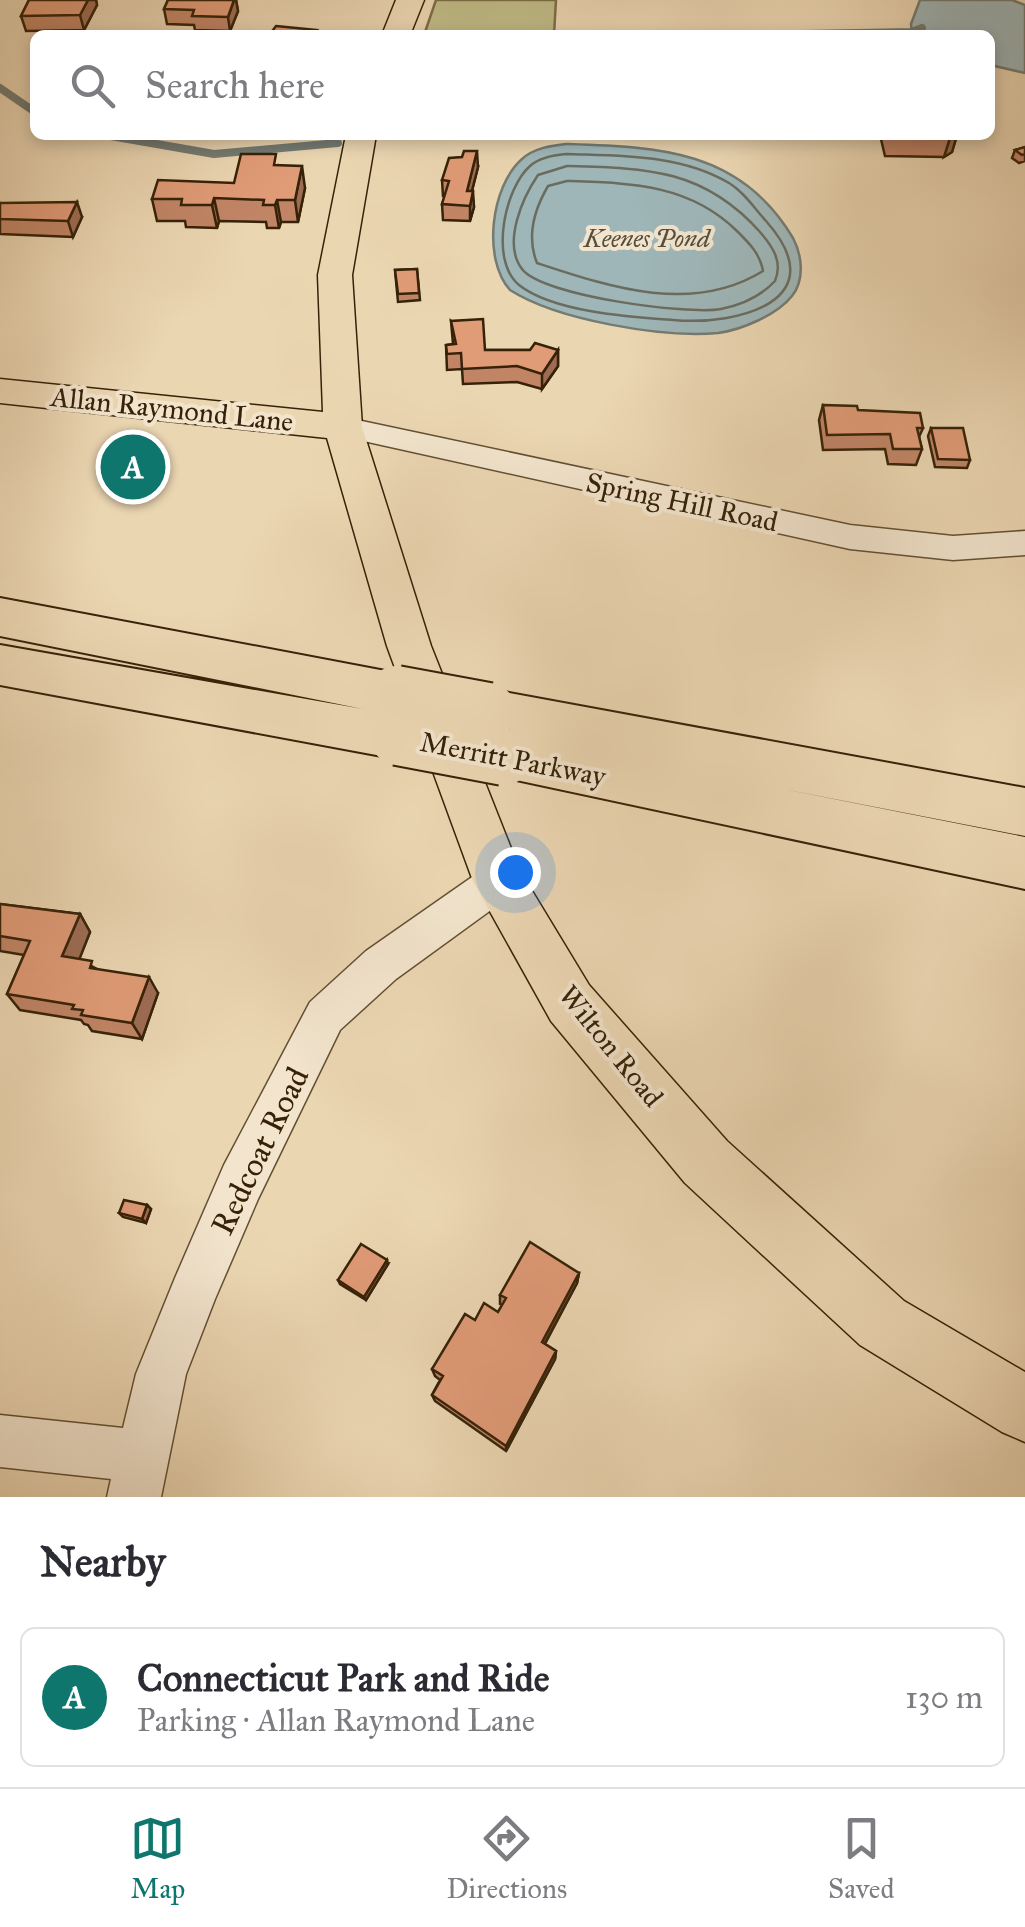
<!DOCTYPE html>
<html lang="en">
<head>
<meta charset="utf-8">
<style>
  body { margin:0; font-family:"IM FELL Great Primer",serif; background:#f2f2f3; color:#2b2b33 }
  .you { position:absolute; left:515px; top:872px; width:35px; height:35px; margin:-25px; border:8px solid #fff; border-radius:50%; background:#1a73e8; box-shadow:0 0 0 15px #1a73e833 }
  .badge { display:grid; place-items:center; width:65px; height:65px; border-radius:50%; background:#0f766e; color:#fff; font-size:32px; font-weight:700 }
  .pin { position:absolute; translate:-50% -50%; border:5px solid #fff; box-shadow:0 2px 10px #0006 }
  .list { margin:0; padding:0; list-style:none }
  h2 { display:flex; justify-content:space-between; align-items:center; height:130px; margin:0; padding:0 40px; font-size:42px }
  h2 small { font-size:32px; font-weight:400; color:#7c7c81 }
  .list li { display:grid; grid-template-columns:65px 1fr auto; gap:30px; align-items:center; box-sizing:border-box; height:140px; margin:0 20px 20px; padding:0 20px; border:2px solid #e1e1e2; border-radius:15px }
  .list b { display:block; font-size:38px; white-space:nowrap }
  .list p { margin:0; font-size:32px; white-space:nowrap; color:#7c7c81 }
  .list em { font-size:32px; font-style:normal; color:#7c7c81 }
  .icon { flex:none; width:55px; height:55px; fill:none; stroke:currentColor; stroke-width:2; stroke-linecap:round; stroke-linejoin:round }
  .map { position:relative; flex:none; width:1025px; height:1497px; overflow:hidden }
  .search { position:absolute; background:#fff; box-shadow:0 5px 15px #0003; left:30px; right:30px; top:30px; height:110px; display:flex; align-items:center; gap:25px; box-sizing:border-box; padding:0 35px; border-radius:15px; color:#7c7c81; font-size:38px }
  .sheet { height:290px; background:#fff }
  nav { display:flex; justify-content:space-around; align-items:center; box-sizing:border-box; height:140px; border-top:2px solid #e1e1e2; background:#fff; font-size:28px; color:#7c7c81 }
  nav a { display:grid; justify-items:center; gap:5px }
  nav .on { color:#0f766e }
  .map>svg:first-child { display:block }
</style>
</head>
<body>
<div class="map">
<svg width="1025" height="1497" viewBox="0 0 1025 1497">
  <rect width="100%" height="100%" fill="#ebd6b2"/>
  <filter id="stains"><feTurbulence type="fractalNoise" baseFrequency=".002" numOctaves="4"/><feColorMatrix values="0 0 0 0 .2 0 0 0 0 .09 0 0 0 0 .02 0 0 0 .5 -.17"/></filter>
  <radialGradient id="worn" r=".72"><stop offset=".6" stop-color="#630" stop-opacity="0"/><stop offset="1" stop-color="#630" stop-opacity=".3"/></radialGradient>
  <path fill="#c0bb87" stroke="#7b6e48" stroke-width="2.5" d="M 436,0 L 556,0 L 554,35 L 424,35 Z"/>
  <path fill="#9eb6b8" stroke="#747b72" stroke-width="2.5" d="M 920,0 L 1012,0 L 1025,5 L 1025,73 L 990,65 L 990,35 L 912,35 L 911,24 Z
    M 566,144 C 658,147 740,149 793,238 C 802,255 805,280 792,296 C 777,315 741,330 718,333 C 662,338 557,320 510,290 C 482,259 491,186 522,159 C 534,148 550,146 566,144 Z"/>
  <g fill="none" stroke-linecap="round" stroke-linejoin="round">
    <path stroke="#6a6c60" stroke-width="2.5" d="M 566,154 C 621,156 680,154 729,183 C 744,192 754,208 766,221 C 836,300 739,326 673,320 C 630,317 553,312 519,285 C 489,260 505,188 530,166 C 540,157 554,155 566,154 Z
      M 567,166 C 647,168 704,169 760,232 C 773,247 783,262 775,281 C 761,296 741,305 721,309 C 688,315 542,296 522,269 C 502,243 523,197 538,175 Z
      M 567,181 C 631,183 690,184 738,232 C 750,244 760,254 763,271 C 692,315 610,287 537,263 C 526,236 534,210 548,186 Z"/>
    <path stroke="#747b72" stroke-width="8" d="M 754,35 L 912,32 L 922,28
      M 0,88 L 35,112
      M 105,135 L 214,154 L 338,143"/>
    <g stroke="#634f32" stroke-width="3">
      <path id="minor" d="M 343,417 L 850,525 L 953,536 L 1025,531 L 1025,555 L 953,560 L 850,549 L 332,434 L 328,427 L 332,420 Z
        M 499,863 L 513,868 L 519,881 L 513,894 L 396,979 L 340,1030 L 258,1199 L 215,1299 L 186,1374 L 161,1497 L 107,1497 L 111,1479 L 0,1467 L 0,1415 L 123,1428 L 136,1374 L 175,1278 L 224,1165 L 310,1002 L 366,951 L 485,868 Z"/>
    </g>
    <g stroke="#362208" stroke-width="3">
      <path id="major" d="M 396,0 L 424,0 L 410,35 L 382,35 Z
        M 346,135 L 376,135 L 352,275 L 362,427 L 431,646 L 520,871 L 589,985 L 727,1141 L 904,1301 L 1025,1372 L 1025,1442 L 1002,1432 L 860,1345 L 685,1183 L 551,1021 L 473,881 L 387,646 L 327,438 L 0,403 L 0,379 L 323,412 L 318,275 Z"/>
    </g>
    <g stroke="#362208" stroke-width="4">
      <path id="highway" d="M 0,598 L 396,673 L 415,679 L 423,694 L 415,709 L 397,715 L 417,721 L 425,737 L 417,753 L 398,759 L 0,685 L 0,645 L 363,709 L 0,636 Z
        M 488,689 L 1025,788 L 1025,836 L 778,788 L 1025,837 L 1025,889 L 484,773 L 476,757 L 484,741 L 501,735 L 469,726 L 461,711 L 469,696 Z"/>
    </g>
    <use href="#minor" fill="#f2e4cd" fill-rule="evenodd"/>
    <use href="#major" fill="#ebd6b2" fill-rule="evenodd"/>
    <use href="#highway" fill="#ebd6b2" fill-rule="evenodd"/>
    <g stroke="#362208" stroke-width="60" stroke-linecap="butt">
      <path id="highway-bridge" d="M 396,694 L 488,711
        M 398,737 L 504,757"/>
    </g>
    <use href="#highway-bridge" stroke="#ebd6b2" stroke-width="56"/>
  </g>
  <path fill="#c18566" stroke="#362208" stroke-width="2.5" d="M 29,0 L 96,0 L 97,5 L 84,30 L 26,31 L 21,16 Z
    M 168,0 L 236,0 L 238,11 L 230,31 L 195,30 L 194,25 L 167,24 L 164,9 Z
    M 880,135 L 957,135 L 952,152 L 944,157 L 885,156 Z
    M 1025,147 L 1025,161 L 1019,163 L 1012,158 L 1015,150 Z
    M 278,165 L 305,188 L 298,222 L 281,222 L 279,228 L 267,228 L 266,222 L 219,221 L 217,228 L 186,227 L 185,221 L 157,221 L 152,199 L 234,183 Z
    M 478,167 L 472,191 L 474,207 L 470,221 L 443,220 L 442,204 L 445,196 L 443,196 L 442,180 Z
    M 0,203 L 82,217 L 73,237 L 0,234 Z
    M 417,269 L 420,300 L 398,302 L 395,270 Z
    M 451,321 L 485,350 L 558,350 L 558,366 L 542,389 L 517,382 L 463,384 L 462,369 L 447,370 L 446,345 L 453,344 Z
    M 823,405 L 858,410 L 923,428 L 919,437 L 922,449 L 916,465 L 888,464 L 885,449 L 823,450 L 819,420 Z
    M 931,428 L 970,460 L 967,468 L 935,467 L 928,436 Z
    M 0,904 L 80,914 L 90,932 L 79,959 L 97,969 L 158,993 L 142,1039 L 92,1031 L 88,1025 L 84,1024 L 81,1020 L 20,1010 L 7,994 L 24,955 L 0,951 Z
    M 147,1205 L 151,1209 L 146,1223 L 123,1217 L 119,1213 Z
    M 388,1264 L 366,1300 L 340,1284 L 338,1280 Z
    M 579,1273 L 577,1283 L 545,1344 L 556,1351 L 555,1359 L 506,1451 L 435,1401 L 432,1395 L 440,1380 L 435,1376 L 432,1369 L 475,1320 L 498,1312 L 502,1305 L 500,1304 L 500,1295 Z"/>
  <path fill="#9d6c53" stroke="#362208" stroke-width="2.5" d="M 88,0 L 96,0 L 97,5 L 84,30 L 80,15 Z
    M 234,0 L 236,0 L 238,11 L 230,31 L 228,17 Z
    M 951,135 L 957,135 L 952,152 L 944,157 Z
    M 477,151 L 478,167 L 468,206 L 467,191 Z
    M 302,166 L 305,188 L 298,222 L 295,200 Z
    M 473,191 L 474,207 L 470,221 L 470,206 Z
    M 214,198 L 219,221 L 217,228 L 212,205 Z
    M 277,200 L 281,222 L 279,228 L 275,205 Z
    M 77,202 L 82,217 L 73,237 L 68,221 Z
    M 558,350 L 558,366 L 542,389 L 542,374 Z
    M 80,914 L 90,932 L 74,973 L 62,956 Z
    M 149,977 L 158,993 L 142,1039 L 132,1023 Z
    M 147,1205 L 151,1209 L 146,1223 L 142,1219 Z
    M 387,1260 L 388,1264 L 366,1300 L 364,1297 Z
    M 579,1273 L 577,1283 L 541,1350 L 542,1342 Z
    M 556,1351 L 555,1359 L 506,1451 L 506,1446 Z"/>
  <path fill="#e09b77" stroke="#362208" stroke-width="2.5" d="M 29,0 L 88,0 L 80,15 L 21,16 Z
    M 168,0 L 234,0 L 228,17 L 192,16 L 194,10 L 164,9 Z
    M 276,26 L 317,30 L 314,35 L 270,34 Z
    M 1025,147 L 1025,154 L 1022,155 L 1015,150 Z
    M 464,151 L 477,151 L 467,191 L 473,191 L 470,206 L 442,204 L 449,181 L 442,180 L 449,158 L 462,157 Z
    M 241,154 L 276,154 L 274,165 L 302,166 L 295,200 L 277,200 L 275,205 L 263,205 L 264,200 L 214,198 L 212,205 L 181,205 L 182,199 L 152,199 L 158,180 L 234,183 Z
    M 77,202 L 68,221 L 0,219 L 0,203 Z
    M 417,269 L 419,293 L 398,294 L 395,270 Z
    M 483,319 L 485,350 L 530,350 L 535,343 L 558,350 L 542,374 L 517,366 L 462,369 L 461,353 L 447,354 L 446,345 L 456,344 L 451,321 Z
    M 823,405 L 857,406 L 858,410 L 920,413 L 923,428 L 917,428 L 922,449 L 893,449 L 890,434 L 827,435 Z
    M 931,428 L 963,428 L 970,460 L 938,459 Z
    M 0,904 L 80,914 L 62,956 L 92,961 L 90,968 L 149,977 L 132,1023 L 81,1015 L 83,1010 L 72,1009 L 74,1005 L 7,994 L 30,941 L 0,936 Z
    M 124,1200 L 147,1205 L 142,1219 L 119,1213 Z
    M 530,1242 L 579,1273 L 542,1342 L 556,1351 L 506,1446 L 432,1395 L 443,1376 L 432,1369 L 465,1314 L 475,1320 L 484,1303 L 498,1312 L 506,1298 L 500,1295 Z
    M 361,1244 L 387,1260 L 364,1297 L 338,1280 Z"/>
  <g text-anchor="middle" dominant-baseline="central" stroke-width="8" stroke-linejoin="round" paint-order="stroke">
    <g font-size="25" font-style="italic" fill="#554e3d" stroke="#f2e4cd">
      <text x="647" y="238">Keenes Pond</text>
    </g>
    <g font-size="28" fill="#362208" stroke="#f2e4cd">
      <text transform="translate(172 409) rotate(6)">Allan Raymond Lane</text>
      <text transform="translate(682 502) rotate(12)">Spring Hill Road</text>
      <text transform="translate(513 759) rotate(11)">Merritt Parkway</text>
      <text transform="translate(611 1046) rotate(51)">Wilton Road</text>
    </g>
    <g font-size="32" fill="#362208" stroke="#f2e4cd">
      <text transform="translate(260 1151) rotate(-64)">Redcoat Road</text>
    </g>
  </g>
  <rect width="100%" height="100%" filter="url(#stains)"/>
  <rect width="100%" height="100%" fill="url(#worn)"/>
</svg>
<div class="you"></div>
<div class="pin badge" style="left:133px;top:467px">A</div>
<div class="search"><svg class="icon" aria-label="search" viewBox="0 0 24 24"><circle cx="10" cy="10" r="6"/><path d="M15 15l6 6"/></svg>Search here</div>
</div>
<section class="sheet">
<h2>Nearby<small></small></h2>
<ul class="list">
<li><span class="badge">A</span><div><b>Connecticut Park and Ride</b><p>Parking · Allan Raymond Lane</p></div><em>130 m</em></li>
</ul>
</section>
<nav>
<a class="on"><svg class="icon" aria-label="map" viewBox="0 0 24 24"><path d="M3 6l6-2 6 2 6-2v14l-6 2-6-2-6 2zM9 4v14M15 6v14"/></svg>Map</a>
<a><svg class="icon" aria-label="directions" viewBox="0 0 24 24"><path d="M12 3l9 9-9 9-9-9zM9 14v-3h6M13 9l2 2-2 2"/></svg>Directions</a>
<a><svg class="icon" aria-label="saved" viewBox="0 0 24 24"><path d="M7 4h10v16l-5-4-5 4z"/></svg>Saved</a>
</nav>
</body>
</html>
